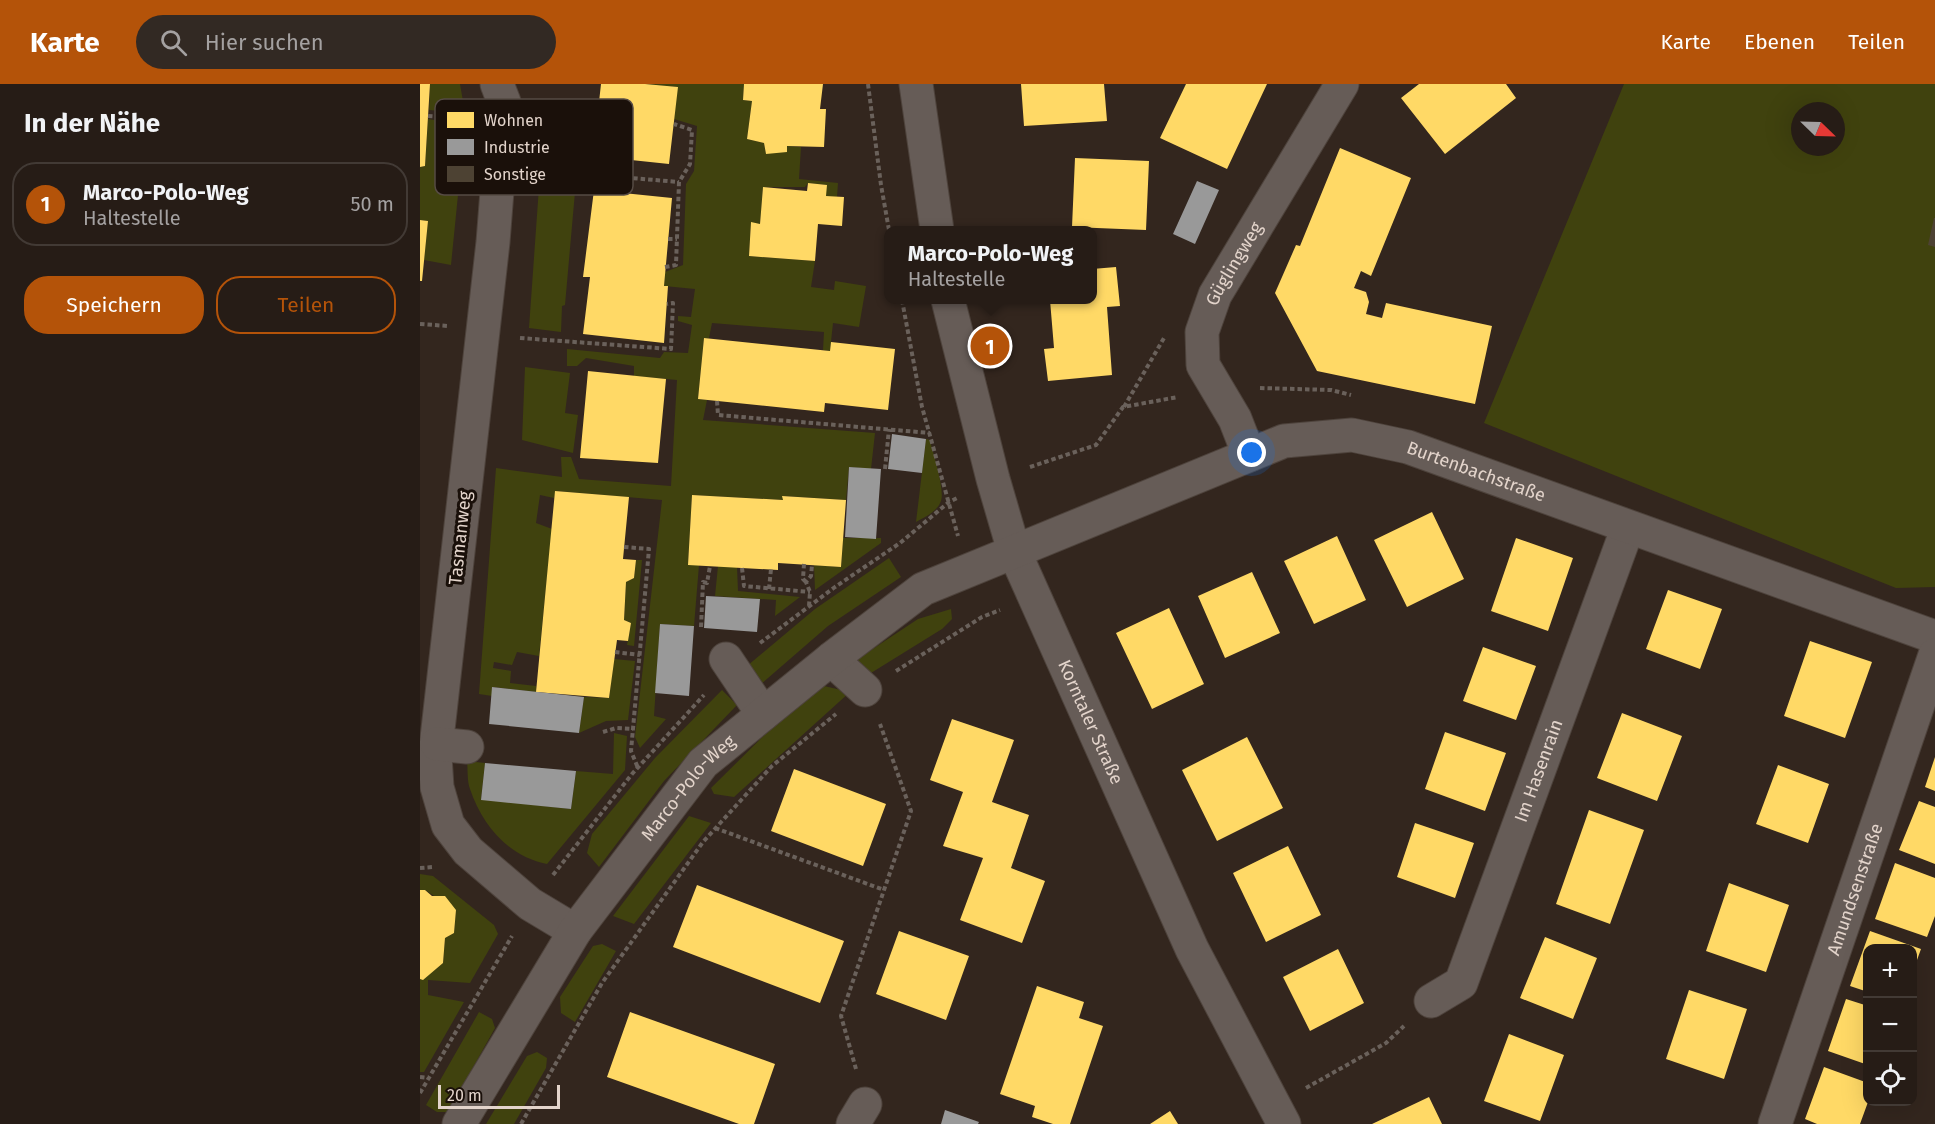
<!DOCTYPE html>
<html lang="de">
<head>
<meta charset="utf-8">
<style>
  body { margin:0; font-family:"Fira Sans",sans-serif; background:#322923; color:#f1f3f6 }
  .controls { position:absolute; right:18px; bottom:18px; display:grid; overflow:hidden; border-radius:12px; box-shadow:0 6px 24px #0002 }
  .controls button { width:54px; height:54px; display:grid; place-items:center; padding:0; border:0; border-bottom:2px solid #423a35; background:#261c16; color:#f1f3f6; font:30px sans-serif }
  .compass { position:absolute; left:1371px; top:18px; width:54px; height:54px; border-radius:50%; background:#261c16; box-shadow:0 6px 24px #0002; rotate:113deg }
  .scale { position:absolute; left:18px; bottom:15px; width:122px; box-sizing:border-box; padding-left:6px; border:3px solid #e3d4cb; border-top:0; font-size:16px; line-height:21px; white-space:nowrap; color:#e3d4cb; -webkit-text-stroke:4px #1a100a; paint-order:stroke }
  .you { position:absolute; left:832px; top:369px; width:21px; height:21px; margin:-15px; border:4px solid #fff; border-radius:50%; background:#1a73e8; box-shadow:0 0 0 9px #1a73e833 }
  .badge { display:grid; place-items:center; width:39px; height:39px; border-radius:50%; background:#b45309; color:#fff; font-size:20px; font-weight:700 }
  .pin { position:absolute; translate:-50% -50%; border:3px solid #fff; box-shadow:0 2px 6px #0006 }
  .popup { position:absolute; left:464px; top:142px; width:213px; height:78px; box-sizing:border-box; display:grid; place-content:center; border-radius:12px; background:#261c16; filter:drop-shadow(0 2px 4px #0005); font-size:20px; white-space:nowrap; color:#a4a1a1 }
  .popup b { font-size:22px; color:#f1f3f6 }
  .popup::after { content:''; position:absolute; left:50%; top:100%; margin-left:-12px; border:12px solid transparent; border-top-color:#261c16 }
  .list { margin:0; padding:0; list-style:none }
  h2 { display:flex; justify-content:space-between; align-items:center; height:78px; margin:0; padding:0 24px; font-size:26px }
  h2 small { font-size:20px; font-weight:400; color:#a4a1a1 }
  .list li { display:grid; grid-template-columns:39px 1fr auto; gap:18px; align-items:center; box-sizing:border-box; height:84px; margin:0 12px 12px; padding:0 12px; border:2px solid #423a35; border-radius:24px }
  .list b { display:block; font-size:22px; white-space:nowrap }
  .list p { margin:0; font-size:20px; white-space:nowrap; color:#a4a1a1 }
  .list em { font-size:20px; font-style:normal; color:#a4a1a1 }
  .actions { display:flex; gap:12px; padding:18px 24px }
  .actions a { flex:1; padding:14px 0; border:2px solid #b45309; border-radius:24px; text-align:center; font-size:21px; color:#b45309 }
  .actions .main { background:#b45309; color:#fff }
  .icon { flex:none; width:33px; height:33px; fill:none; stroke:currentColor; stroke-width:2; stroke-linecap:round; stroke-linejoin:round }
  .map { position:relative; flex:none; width:1515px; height:1040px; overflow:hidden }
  header { display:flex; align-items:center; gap:36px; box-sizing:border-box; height:84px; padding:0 30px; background:#b45309; color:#fff }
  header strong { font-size:28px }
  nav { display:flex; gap:33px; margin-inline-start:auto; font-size:21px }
  .search { width:420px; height:54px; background:#322923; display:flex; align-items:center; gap:15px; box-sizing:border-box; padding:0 21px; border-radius:33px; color:#a4a1a1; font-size:22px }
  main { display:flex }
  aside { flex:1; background:#261c16 }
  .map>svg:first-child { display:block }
</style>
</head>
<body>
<header>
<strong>Karte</strong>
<div class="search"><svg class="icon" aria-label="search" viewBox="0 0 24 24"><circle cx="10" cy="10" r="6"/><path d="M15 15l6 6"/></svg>Hier suchen</div>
<nav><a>Karte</a><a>Ebenen</a><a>Teilen</a></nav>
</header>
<main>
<aside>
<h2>In der Nähe<small></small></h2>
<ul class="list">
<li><span class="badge">1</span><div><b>Marco-Polo-Weg</b><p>Haltestelle</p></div><em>50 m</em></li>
</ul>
<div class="actions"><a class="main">Speichern</a><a>Teilen</a></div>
</aside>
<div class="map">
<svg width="1515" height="1040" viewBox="0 0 1515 1040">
  <rect width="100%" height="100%" fill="#33261e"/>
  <path fill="#40420e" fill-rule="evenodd" d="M 10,0 L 40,0 L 45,29 L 9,26 Z
    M 225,0 L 324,0 L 323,16 L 332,17 L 327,55 L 344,59 L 346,70 L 367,62 L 381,63 L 379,95 L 418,99 L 417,113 L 406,112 L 406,101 L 388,99 L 385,103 L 343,103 L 340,140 L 331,139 L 329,172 L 395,177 L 391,203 L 414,206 L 415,197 L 446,202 L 439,243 L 413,239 L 410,267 L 403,266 L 404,248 L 292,239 L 289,254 L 284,254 L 278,315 L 287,316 L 283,336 L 455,349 L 451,385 L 429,383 L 426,416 L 363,412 L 363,416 L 272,411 L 268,480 L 279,481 L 274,542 L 240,540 L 234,632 L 246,635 L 220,664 L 215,653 L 242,416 L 136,407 L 134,414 L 120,411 L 116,439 L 132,445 L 119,572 L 97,568 L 92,581 L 74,578 L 73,584 L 91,587 L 90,599 L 116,602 L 116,608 L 73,603 L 72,612 L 59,610 L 76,384 L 142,393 L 141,373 L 151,373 L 159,395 L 251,402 L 257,296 L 214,292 L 214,282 L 166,274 L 157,282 L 147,282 L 147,265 L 240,274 L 244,268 L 268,269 L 272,241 L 258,237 L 258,232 L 271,233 L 275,205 L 244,202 L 245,188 L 263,181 L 266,100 L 274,87 L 277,42 L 254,35 L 257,3 Z
    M 1204,0 L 1515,0 L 1515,503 L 1476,504 L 1064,339 ZM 1380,27 L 1416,27 L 1416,63 L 1380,63 Z
    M 8,35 L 45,41 L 31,181 L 4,176 L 8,137 L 0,136 L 0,83 L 5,82 Z
    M 119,103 L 169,103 L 169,110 L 155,108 L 145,221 L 142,222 L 141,248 L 109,244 Z
    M 105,283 L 150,289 L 145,329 L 158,331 L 153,369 L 102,356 Z
    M 506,355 L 510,356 C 513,370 525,405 521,417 C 517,428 505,433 496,438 Z
    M 423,454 L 461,454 L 461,459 L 395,506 L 394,481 L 421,483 Z
    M 469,474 L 481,493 L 408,542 L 341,600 L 327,582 L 395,525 Z
    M 216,476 L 222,476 L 214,562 L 207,561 L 211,539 L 204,536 L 206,498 L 214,494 Z
    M 298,482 L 317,483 L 318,507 L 380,513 L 355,532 L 356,516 L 295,512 Z
    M 531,525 L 532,535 L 522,545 L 451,589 L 430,580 L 498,535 Z
    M 194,575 L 215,577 L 208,636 L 186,637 L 159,649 L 164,613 L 189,614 Z
    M 404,602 L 430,608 L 314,713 L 294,710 L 291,704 L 379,617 Z
    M 302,606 L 317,621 L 244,697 L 179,783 L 167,769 L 172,750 L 235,674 Z
    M 194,649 L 207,652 L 205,686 L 127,780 C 89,773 62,741 50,705 C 47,697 48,686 47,677 L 65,679 L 61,715 L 151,725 L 156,687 L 193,690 Z
    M 269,732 L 291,739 L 214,840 L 193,832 Z
    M 0,790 L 13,792 L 74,841 L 78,850 L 50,899 L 8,896 L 8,911 L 44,918 L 4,988 L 0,988 L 0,895 L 3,895 L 23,879 L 25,854 L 34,849 L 36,826 L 5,806 L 0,806 Z
    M 182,860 L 196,867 L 155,938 L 141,929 L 140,913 L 173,862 Z
    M 59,928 L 72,935 L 75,944 L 28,1028 L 17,1028 L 6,1021 Z
    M 117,968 L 127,974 L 126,984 L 94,1040 L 66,1040 L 107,972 Z"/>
  <path fill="#ffd966" d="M 0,0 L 10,0 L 5,82 L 0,83 Z
    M 181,0 L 225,0 L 258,3 L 249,80 L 173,72 Z
    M 324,0 L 403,0 L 400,25 L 406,25 L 404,63 L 367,62 L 367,68 L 346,70 L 344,59 L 327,55 L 332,17 L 323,16 Z
    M 601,0 L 684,0 L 687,37 L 604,42 Z
    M 766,0 L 847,0 L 807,85 L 740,54 Z
    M 999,0 L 1086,0 L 1096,14 L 1025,70 L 981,14 Z
    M 920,64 L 991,94 L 951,192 L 941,187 L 934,204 L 946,208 L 949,218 L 946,230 L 962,234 L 966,219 L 1072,242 L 1055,320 L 897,287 L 855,209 L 876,161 L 880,162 Z
    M 655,74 L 729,77 L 726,146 L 652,143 Z
    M 388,99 L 407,101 L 406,112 L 424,113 L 422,142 L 398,140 L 395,177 L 329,172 L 331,138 L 340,140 L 343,103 L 387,107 Z
    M 174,106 L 252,114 L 244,202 L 248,202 L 244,259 L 163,250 L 170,193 L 163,193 Z
    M 0,136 L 8,137 L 2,197 L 0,197 Z
    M 696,183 L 700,222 L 687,223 L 692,291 L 628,297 L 624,265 L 634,264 L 630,216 L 672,216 L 672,185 Z
    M 284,254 L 410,267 L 411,258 L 475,265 L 468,326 L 405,319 L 404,328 L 278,315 Z
    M 168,287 L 246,295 L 238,379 L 160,374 Z
    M 135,407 L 209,413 L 203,475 L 216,476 L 214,494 L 206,498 L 204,536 L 211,539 L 208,557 L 197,556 L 189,614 L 116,608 Z
    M 272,411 L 363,416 L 362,412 L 426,416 L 421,483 L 358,479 L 358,486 L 268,481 Z
    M 1012,428 L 1044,495 L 987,523 L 954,456 Z
    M 917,452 L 946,516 L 894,540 L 864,477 Z
    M 1096,454 L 1153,474 L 1128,547 L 1071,527 Z
    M 832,488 L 860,549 L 805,574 L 778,512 Z
    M 1248,506 L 1302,525 L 1280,585 L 1226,565 Z
    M 749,524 L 784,600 L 732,625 L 696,549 Z
    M 1390,557 L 1452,578 L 1425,654 L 1364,632 Z
    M 1063,563 L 1116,582 L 1096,636 L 1043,617 Z
    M 1202,629 L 1262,652 L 1237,717 L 1177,694 Z
    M 532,635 L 594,656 L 572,718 L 609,731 L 591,784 L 625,797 L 602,859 L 540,836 L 563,774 L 523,762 L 543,708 L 510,696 Z
    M 1025,648 L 1086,669 L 1065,727 L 1005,705 Z
    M 827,653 L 863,724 L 797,757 L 762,686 Z
    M 1515,673 L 1515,707 L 1505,703 Z
    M 1358,681 L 1409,700 L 1388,759 L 1336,740 Z
    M 374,685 L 466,720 L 443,782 L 351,747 Z
    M 1499,717 L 1515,723 L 1515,780 L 1479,766 Z
    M 1169,726 L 1224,746 L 1190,840 L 1136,820 Z
    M 995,739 L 1054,759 L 1035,814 L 977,793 Z
    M 868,762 L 901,831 L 846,858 L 813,789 Z
    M 1475,779 L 1515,794 L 1515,832 L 1507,853 L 1455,835 Z
    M 1309,799 L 1369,821 L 1346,888 L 1286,867 Z
    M 277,801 L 424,857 L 400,919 L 253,863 Z
    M 0,806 L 5,806 L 12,812 L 25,812 L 36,826 L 34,849 L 25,854 L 23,879 L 3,896 L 0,895 Z
    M 479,847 L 549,872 L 526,936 L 456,910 Z
    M 1450,847 L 1501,865 L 1493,887 L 1492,864 L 1448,864 L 1448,908 L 1430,902 Z
    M 1125,853 L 1177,874 L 1153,935 L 1100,914 Z
    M 918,865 L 944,919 L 890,947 L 863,893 Z
    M 617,902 L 664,918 L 659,934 L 683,942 L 650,1040 L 633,1040 L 612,1033 L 615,1022 L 580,1010 Z
    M 1269,906 L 1327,925 L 1304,995 L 1246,975 Z
    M 1426,915 L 1448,922 L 1448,981 L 1408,967 Z
    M 210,928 L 355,980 L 334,1040 L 319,1040 L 187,993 Z
    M 1089,950 L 1144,971 L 1120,1037 L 1064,1017 Z
    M 1404,983 L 1448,999 L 1448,1018 L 1440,1040 L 1397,1040 L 1385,1035 Z
    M 1009,1013 L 1022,1040 L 952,1040 Z
    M 750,1027 L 758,1040 L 730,1040 Z"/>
  <path fill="#999" d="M 777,97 L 799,106 L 775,160 L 753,150 Z
    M 472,350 L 506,355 L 502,389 L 468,385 Z
    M 429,383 L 461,385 L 456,455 L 425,453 Z
    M 286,512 L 340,515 L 337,548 L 284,544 Z
    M 240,540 L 274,542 L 269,612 L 235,609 Z
    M 72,603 L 164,613 L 159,649 L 69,640 Z
    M 65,679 L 156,687 L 151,725 L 61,716 Z
    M 525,1026 L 559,1038 L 558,1040 L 521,1040 Z"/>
  <path fill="#4d4233" d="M 1514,134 L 1515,134 L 1515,163 L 1508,161 Z"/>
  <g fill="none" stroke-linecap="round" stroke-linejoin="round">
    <g stroke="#4e433c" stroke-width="35">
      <g id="minor">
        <path d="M 77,0 L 84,18 L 73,158 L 15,672 L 17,703 L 28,741 L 48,767 L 110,820 L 155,847"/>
        <path d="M 496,0 L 517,146"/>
        <path id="s1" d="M 528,216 L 573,395 L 594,467 L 772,865 L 864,1040"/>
        <path id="s2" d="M 829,371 L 815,335 L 783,281 L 782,248 L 795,211 L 922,0"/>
        <path d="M 306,575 L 343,630"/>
        <path d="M 411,575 L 445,606"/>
        <path d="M 17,660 L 47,663"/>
        <path id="s3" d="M 1011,917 L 1041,899 L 1208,443"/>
        <path id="s4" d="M 39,1040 L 155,847 L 283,679 L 411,575 L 503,505 L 864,357 L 932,351 L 988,363 L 1515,553"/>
        <path d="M 433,1040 L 445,1020"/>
        <path id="s5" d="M 1355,1040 L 1515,571"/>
      </g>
    </g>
    <path stroke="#6a615b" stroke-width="4" stroke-dasharray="4.5 3" stroke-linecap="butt" d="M 448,0 L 461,101 L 469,146
      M 8,32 L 47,35
      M 116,86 L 259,98
      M 248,155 L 257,155
      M 245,183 L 256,181 L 259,98 L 270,80 L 272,46 L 254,40
      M 482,216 L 502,323 L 538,452
      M 0,240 L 28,242
      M 100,254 L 251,265 L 253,219 L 247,220
      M 840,304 L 911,306 L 931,311
      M 297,317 L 298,331 L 510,349
      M 704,323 L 744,254
      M 610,383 L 676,361 L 703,323 L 758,313
      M 465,385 L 469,345
      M 204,463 L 229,465 L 211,667 L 218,684
      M 384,480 L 383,495 L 386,498
      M 322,484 L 324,502 L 390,508
      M 349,505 L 351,485
      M 389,522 L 390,508 L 386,498 L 391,492 L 392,481
      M 281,543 L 283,498 L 287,499 L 290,482
      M 340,559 L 415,503 L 480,459 L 529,418 L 539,413
      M 195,568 L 220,571
      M 476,587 L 562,533 L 580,526
      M 183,648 L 196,644 L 213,645
      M 295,744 L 464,806
      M 0,784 L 13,783
      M 133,791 L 212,690 L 284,611
      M 436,985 L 421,932 L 491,727 L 460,640
      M 0,993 L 9,994
      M 886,1004 L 966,959 L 984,942
      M 0,1009 L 92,852
      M 101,1040 L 182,899 L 283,758 L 352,682 L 416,630"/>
    <use href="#minor" stroke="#665c57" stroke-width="33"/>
  </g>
  <g text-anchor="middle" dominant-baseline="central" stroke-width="6" stroke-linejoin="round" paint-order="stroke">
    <g font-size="18" fill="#e3d4cb" stroke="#1a100a">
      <text stroke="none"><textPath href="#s2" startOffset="210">Güglingweg</textPath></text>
      <text stroke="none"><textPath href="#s4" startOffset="1305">Burtenbachstraße</textPath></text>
      <text transform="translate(40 454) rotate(-84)">Tasmanweg</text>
      <text stroke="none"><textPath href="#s1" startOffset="447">Korntaler Straße</textPath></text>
      <text stroke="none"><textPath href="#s3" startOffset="261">Im Hasenrain</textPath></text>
      <text stroke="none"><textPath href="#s4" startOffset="408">Marco-Polo-Weg</textPath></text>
      <text stroke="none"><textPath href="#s5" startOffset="248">Amundsenstraße</textPath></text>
    </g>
  </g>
  <rect x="15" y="15" width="198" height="96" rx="9" fill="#1a100a" stroke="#564b44" stroke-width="1.5"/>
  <rect x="27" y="28" width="27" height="16" fill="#ffd966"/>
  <rect x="27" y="55" width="27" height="16" fill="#999"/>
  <rect x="27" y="82" width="27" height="16" fill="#4d4233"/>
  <g font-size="16" fill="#e3d4cb">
    <text x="64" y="42">Wohnen</text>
    <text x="64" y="69">Industrie</text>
    <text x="64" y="96">Sonstige</text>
  </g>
</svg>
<div class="controls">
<button>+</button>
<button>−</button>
<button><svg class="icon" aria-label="locate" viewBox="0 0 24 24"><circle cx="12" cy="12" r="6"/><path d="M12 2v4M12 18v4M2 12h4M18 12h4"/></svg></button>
</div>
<svg class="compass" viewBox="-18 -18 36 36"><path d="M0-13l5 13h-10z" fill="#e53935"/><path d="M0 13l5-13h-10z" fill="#a4a1a1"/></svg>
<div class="scale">20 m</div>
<div class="you"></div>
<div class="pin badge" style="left:570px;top:262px">1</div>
<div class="popup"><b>Marco-Polo-Weg</b>Haltestelle</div>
</div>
</main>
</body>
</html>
